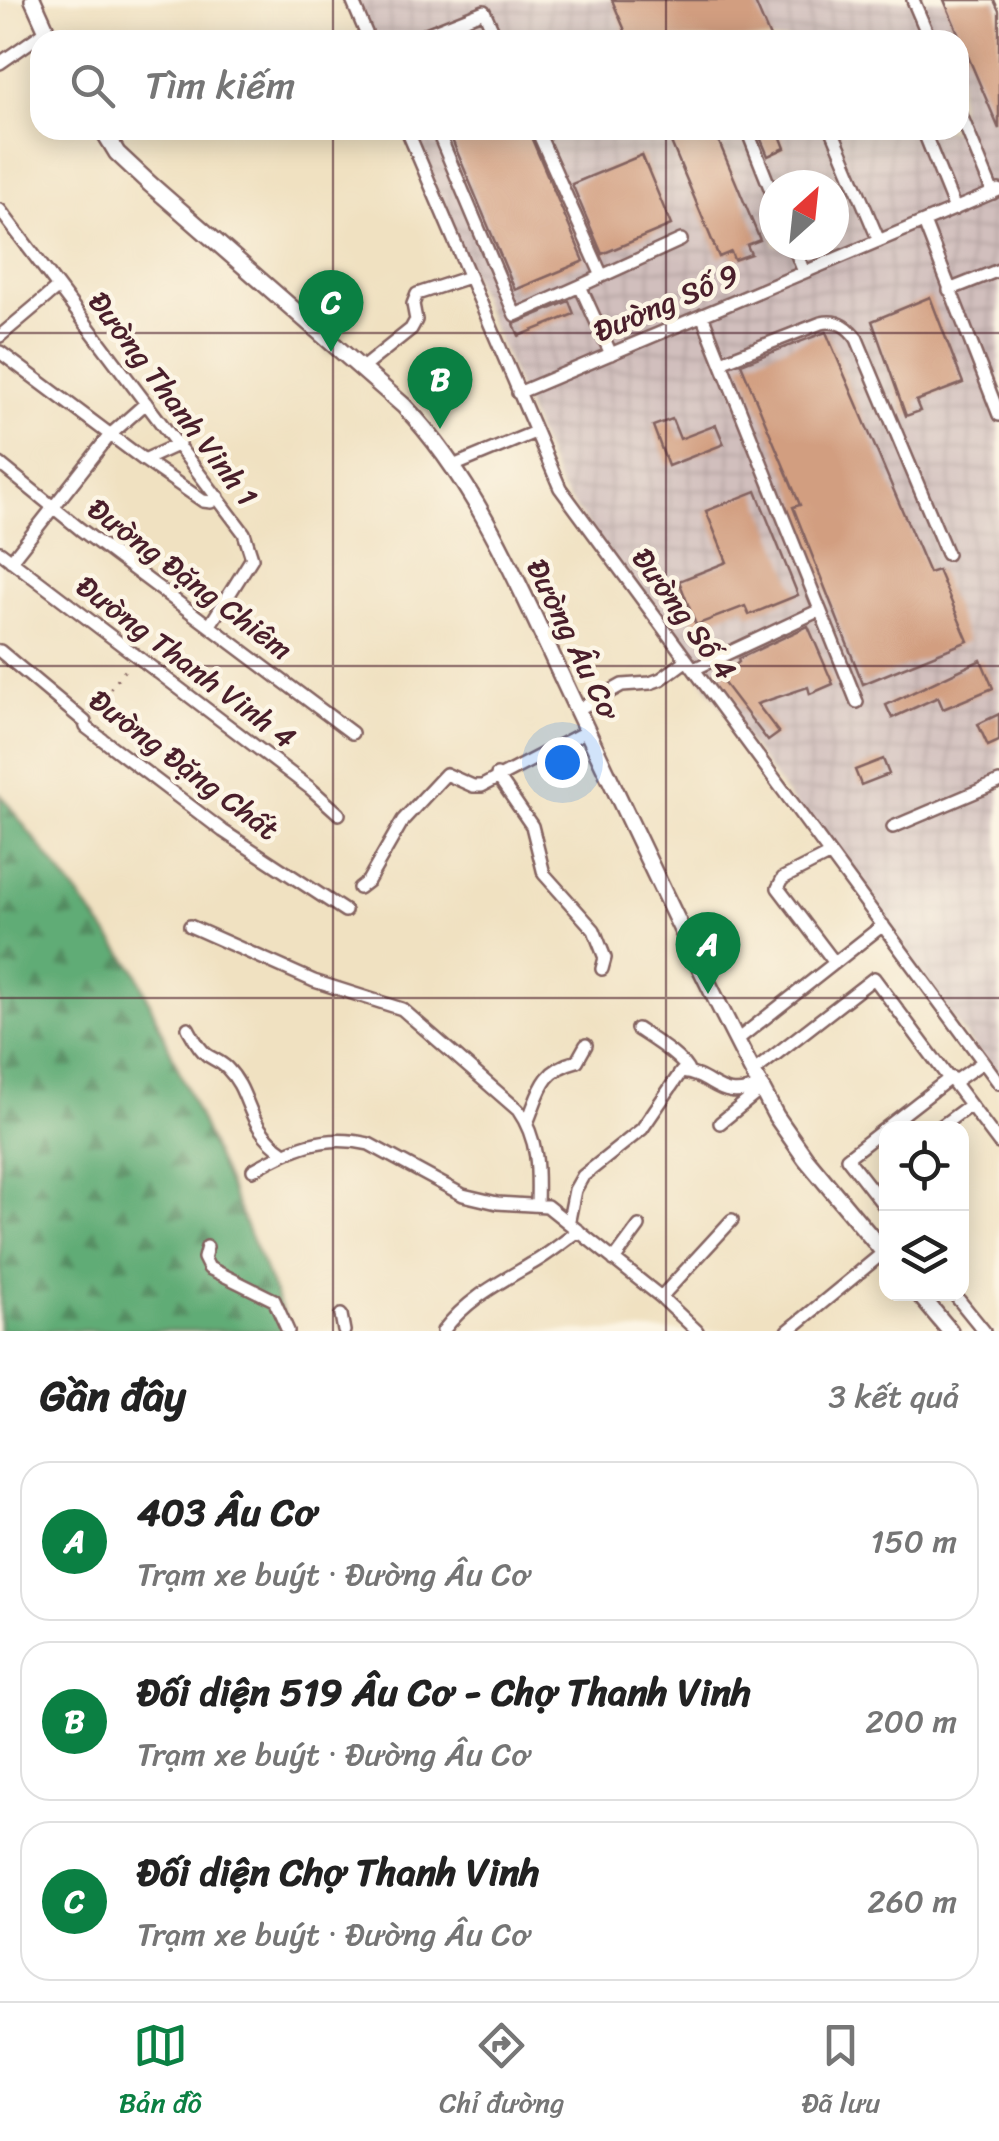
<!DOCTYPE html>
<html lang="vi">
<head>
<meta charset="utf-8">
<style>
  body { margin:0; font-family:Sriracha,sans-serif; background:#f6f6f6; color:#222 }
  .controls { position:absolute; right:30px; bottom:30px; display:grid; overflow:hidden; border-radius:20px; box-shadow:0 5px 25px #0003 }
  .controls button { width:90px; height:90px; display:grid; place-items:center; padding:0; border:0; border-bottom:2px solid #e0e0e0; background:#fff; color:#222; font:50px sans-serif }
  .compass { position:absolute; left:759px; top:170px; width:90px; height:90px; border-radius:50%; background:#fff; box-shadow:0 5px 25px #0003; rotate:27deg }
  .you { position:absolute; left:562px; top:762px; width:35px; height:35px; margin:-25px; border:8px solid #fff; border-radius:50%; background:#1a73e8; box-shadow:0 0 0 15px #1a73e833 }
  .badge { display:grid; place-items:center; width:65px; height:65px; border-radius:50%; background:#0b8043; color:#fff; font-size:32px; font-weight:700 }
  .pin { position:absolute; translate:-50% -82px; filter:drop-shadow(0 2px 5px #0008) }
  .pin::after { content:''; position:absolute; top:52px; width:35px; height:30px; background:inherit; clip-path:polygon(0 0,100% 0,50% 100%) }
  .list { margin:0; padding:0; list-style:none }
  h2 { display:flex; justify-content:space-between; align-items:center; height:130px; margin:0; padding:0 40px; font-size:42px }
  h2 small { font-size:32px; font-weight:400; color:#767676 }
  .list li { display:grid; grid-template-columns:65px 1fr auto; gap:30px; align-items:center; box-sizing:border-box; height:160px; margin:0 20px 20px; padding:0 20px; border:2px solid #e0e0e0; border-radius:30px }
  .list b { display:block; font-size:38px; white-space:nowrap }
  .list p { margin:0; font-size:32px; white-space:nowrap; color:#767676 }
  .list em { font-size:32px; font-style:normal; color:#767676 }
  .icon { flex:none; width:55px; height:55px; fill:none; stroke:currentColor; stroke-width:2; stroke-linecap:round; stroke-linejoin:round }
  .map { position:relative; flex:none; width:999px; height:1331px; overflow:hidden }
  .search { position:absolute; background:#fff; box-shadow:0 5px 25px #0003; left:30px; right:30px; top:30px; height:110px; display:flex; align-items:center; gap:25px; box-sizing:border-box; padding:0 35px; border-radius:30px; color:#767676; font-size:38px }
  .sheet { height:670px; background:#fff }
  nav { display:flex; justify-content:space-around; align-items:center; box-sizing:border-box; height:140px; border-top:2px solid #e0e0e0; background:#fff; font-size:28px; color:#767676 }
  nav a { display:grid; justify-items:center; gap:5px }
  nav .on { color:#0b8043 }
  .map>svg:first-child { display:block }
</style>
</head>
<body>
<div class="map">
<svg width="999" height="1331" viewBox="0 0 999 1331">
  <defs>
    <pattern id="industrial-grid" width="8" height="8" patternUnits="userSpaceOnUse" patternTransform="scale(2.5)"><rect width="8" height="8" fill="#d1bfbd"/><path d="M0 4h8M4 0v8" fill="none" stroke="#b5a4a3"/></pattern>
    <pattern id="forest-firs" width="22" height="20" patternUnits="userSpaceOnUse" patternTransform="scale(2.5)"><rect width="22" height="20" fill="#61ac76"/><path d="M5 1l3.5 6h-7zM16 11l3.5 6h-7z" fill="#528b61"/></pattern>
  </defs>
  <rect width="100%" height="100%" fill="#fcf5e5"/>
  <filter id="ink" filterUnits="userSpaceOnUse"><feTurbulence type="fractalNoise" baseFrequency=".01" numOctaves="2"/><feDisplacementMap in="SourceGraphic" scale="20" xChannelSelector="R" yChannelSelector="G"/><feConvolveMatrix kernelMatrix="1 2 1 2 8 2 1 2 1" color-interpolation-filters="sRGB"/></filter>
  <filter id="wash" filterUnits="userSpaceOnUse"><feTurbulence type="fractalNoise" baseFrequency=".0048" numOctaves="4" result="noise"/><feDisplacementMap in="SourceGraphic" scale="40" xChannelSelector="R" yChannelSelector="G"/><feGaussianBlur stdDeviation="2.25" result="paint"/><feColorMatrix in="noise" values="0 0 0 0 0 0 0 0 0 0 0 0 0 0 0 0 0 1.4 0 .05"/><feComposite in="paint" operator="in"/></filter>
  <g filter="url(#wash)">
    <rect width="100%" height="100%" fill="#f0e1c1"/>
    <path fill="url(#industrial-grid)" fill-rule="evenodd" d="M 355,0 L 999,0 L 999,1082 L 560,488 L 410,130 L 959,130 L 959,40 L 372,40 ZM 774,185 L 834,185 L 834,245 L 774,245 Z"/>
    <path fill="url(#forest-firs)" stroke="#566650" stroke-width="2.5" d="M 0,794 L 136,971 L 291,1331 L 0,1331 Z"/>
    <g id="blocks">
      <path fill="#d29e80" d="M 612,0 L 754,0 L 771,40 L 629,40 Z
        M 944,0 L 994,0 L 999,11 L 999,129 Z
        M 448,130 L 528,130 L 584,261 L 515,290 Z
        M 666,130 L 714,130 L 760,240 L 747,245 L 751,254 L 734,260 L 731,252 L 719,257 Z
        M 757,130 L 778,130 L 785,148 L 768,156 Z
        M 642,155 L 671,225 L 602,254 L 572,184 Z
        M 930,297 L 963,383 L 916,401 L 920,411 L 906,416 L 872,321 Z
        M 569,301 L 574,314 L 519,336 L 514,324 Z
        M 826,332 L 929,573 L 938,570 L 968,641 L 863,684 L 793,507 L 800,505 L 741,364 Z
        M 672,419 L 680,439 L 716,425 L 724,444 L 668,466 L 653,426 Z
        M 756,491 L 798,595 L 749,615 L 745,606 L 696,625 L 679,581 L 727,562 L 706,511 Z
        M 808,626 L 833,684 L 810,694 L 808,687 L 757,704 L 779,733 L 768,741 L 720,678 L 739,662 L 738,659 Z
        M 981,660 L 993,688 L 943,709 L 938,697 L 892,718 L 886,705 Z
        M 999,714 L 999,741 L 988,746 L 978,724 Z
        M 883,759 L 889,774 L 861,785 L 855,770 Z"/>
    </g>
  </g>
  <g filter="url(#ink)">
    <use href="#blocks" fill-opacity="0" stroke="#846360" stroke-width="2.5"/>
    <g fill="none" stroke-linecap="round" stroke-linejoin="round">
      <g stroke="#846360" stroke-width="16">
        <path id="minor" d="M 352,0 L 369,40
          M 913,0 L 930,40
          M 411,40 L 484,11 L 497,40
          M 0,63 L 46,31
          M 959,110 L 993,193
          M 407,130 L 560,488 L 999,1083
          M 437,130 L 515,315 L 580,286 L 611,354
          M 537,130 L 602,276
          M 747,130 L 774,198
          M 832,130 L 879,241
          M 923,130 L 955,209
          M 0,210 L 244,533 L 252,558 L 210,625
          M 924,222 L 999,415
          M 793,245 L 804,272
          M 580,286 L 681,240
          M 949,290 L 999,270
          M 702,315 L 857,702
          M 0,336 L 57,288
          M 0,352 L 144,460 L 179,444
          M 721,362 L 821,323 C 837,319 848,326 857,339 L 947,554
          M 361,369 L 411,329 L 416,320 L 413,304 L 417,294 L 469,277
          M 518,393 L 999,190
          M 144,460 L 203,501 L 211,502 L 218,497
          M 0,464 L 80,529 L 352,733
          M 453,466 L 535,432
          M 0,552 L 310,788 L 339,814
          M 11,561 L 110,435 L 146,403
          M 0,651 L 85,722 L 86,727 L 223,831 L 345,911
          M 694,669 L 820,610
          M 577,710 L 622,685 L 650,683 L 661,679 L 687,660
          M 497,775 L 532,826 L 544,874 L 594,930 L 605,958 L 602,969
          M 893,827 L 999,782
          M 830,854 L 783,878 L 778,888 L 835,963
          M 359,888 L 368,881 L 403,820 L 446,774 L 473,786 L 482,786 L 587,731
          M 190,926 L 314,981 L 402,1009 L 518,1110 C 539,1140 538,1170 537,1205
          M 188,1028 C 193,1037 198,1048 207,1055 C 213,1059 221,1062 227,1068 C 253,1094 244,1126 285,1153
          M 637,1029 C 652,1039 684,1058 689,1073
          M 737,1040 L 883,925
          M 753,1072 L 874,978 L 947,1076 L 957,1080 L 983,1062
          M 527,1123 C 540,1092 541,1070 577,1061 L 586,1045
          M 720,1123 L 758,1092
          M 939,1128 L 970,1105
          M 253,1170 C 292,1148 324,1133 369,1144 L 463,1195 L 497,1203 L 547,1206 L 661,1297 L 697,1331
          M 886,1208 L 847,1158 L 950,1078 L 999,1143
          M 569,1220 L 575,1190 L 583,1176 L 642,1129 L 681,1072 C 715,1075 718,1104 760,1086
          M 207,1247 L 204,1258 L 209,1268 L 274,1300 L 288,1331
          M 614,1260 L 639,1226
          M 954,1294 L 984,1331
          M 661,1297 L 732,1220
          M 341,1315 L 344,1331
          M 443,1331 C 467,1299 499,1283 533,1263 C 549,1254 564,1241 579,1231
          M 788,1331 L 884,1252"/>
      </g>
      <g stroke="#846360" stroke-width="20">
        <path id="major" d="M 33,0 L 51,40
          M 103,130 L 117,153 L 150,184 L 404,406 C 481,486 526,602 573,701 C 639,840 704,981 776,1116 L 806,1159 L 886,1255
          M 919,1294 L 950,1331"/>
      </g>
      <path stroke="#846360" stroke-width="2.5" stroke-dasharray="2.5 8" stroke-linecap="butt" d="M 91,714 L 129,665"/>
      <use href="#minor" stroke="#fff" stroke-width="11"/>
      <use href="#major" stroke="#fff" stroke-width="15"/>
    </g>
  </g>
  <path fill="none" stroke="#4a1f2b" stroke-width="2.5" stroke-opacity="0.55" d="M 333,0 L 333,40M 666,0 L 666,40M 333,130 L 333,1331M 666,130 L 666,1331M 0,333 L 999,333M 0,666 L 999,666M 0,998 L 999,998"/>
  <g text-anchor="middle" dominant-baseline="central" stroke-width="9" stroke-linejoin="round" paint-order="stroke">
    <g font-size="30" fill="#4a1f2b" stroke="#fcf5e5">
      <text transform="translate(666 303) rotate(-23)">Đường Số 9</text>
      <text transform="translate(173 399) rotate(53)">Đường Thanh Vinh 1</text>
      <text transform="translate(190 579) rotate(37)">Đường Đặng Chiêm</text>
      <text transform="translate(684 614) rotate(54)">Đường Số 4</text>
      <text transform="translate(573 639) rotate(64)">Đường Âu Cơ</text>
      <text transform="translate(186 662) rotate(37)">Đường Thanh Vinh 4</text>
      <text transform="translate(184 765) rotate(37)">Đường Đặng Chất</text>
    </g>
  </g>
</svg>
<div class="controls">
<button><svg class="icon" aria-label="locate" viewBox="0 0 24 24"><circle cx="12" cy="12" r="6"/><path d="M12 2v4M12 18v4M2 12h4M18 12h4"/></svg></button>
<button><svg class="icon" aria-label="layers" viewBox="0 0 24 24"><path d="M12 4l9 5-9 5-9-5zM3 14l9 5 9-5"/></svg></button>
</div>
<svg class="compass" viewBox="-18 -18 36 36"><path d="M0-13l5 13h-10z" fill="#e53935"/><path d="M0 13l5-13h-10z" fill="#767676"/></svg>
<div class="you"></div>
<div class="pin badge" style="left:708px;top:994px">A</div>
<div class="pin badge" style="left:440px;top:429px">B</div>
<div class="pin badge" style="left:331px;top:352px">C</div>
<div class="search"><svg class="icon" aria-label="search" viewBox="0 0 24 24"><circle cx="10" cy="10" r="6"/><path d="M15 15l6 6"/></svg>Tìm kiếm</div>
</div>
<section class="sheet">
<h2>Gần đây<small>3 kết quả</small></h2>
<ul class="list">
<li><span class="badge">A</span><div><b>403 Âu Cơ</b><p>Trạm xe buýt · Đường Âu Cơ</p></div><em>150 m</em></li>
<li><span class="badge">B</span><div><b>Đối diện 519 Âu Cơ - Chợ Thanh Vinh</b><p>Trạm xe buýt · Đường Âu Cơ</p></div><em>200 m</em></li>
<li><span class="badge">C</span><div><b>Đối diện Chợ Thanh Vinh</b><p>Trạm xe buýt · Đường Âu Cơ</p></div><em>260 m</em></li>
</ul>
</section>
<nav>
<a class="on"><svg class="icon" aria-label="map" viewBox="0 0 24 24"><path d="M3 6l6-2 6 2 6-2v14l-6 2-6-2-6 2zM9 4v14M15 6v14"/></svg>Bản đồ</a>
<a><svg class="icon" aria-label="directions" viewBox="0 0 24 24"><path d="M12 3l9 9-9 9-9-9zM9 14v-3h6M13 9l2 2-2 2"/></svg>Chỉ đường</a>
<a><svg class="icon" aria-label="saved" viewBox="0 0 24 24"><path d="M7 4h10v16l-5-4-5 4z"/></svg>Đã lưu</a>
</nav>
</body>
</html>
